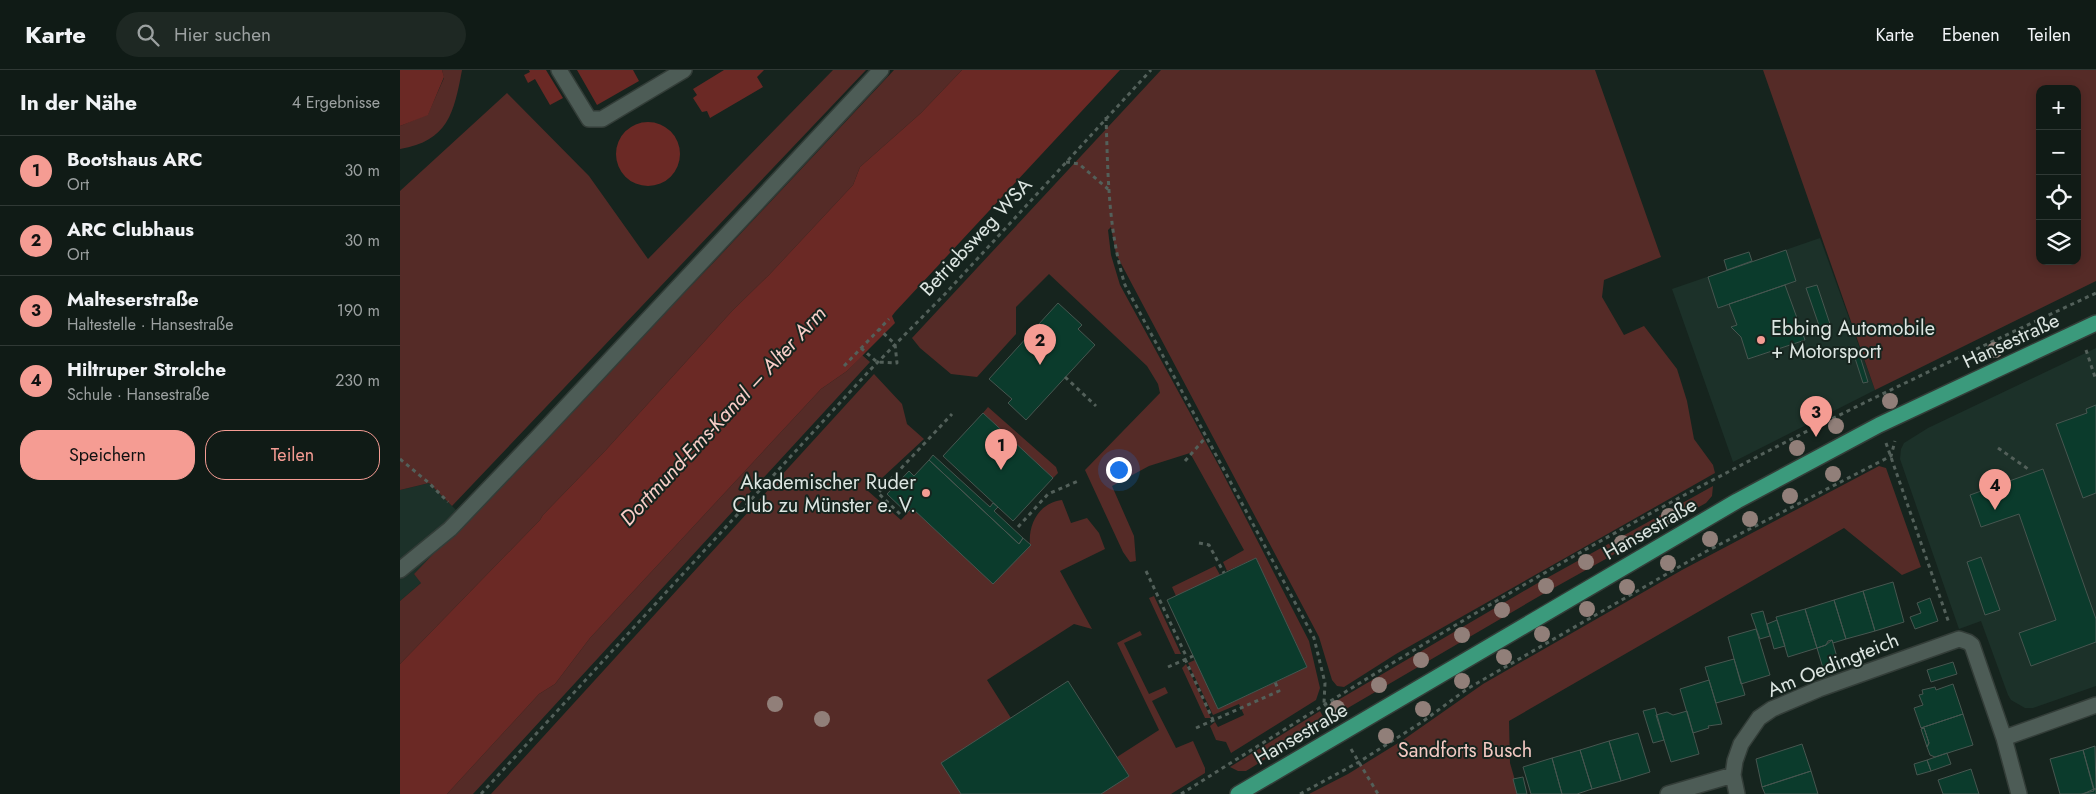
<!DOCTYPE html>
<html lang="de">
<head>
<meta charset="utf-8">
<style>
  body { margin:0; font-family:Jost,sans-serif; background:#1e2823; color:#f1f3f6 }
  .controls { position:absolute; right:15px; top:15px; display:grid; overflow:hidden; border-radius:10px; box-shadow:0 2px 12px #0003 }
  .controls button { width:45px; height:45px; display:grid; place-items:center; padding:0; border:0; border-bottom:1px solid #303935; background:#101b16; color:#f1f3f6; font:25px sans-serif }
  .you { position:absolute; left:718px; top:399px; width:18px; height:18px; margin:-12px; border:4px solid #fff; border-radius:50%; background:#1a73e8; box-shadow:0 0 0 8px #1a73e833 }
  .badge { display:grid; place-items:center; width:32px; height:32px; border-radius:50%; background:#f59c93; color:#111; font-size:16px; font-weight:700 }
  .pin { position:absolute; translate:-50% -41px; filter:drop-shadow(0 1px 2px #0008) }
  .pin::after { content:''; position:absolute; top:26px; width:18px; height:15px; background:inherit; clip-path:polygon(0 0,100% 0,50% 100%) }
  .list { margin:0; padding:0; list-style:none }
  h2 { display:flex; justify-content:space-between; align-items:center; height:65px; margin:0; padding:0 20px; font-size:21px }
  h2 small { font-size:16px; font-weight:400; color:#9ca1a1 }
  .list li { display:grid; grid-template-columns:32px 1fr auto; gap:15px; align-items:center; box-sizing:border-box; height:70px; padding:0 20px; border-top:1px solid #303935 }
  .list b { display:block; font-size:19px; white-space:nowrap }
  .list p { margin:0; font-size:16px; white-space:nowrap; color:#9ca1a1 }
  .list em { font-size:16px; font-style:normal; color:#9ca1a1 }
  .actions { display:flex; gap:10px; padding:15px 20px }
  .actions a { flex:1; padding:11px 0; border:1px solid #f59c93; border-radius:20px; text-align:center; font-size:18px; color:#f59c93 }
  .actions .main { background:#f59c93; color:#111 }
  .icon { flex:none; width:28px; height:28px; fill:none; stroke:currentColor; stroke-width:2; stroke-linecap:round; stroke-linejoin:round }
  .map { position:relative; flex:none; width:1696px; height:724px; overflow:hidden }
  header { display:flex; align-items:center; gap:30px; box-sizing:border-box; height:70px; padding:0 25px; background:#101b16; border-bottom:1px solid #303935 }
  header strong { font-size:24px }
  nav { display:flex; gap:28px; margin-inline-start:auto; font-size:18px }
  .search { width:350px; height:45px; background:#1e2823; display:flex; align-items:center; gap:12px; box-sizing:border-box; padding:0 18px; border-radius:28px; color:#9ca1a1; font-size:19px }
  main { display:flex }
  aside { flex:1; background:#101b16 }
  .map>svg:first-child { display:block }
</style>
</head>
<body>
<header>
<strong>Karte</strong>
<div class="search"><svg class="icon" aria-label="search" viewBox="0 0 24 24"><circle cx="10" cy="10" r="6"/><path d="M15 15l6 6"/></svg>Hier suchen</div>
<nav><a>Karte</a><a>Ebenen</a><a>Teilen</a></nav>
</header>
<main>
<aside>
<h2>In der Nähe<small>4 Ergebnisse</small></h2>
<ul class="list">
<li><span class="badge">1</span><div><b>Bootshaus ARC</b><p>Ort</p></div><em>30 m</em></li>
<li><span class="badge">2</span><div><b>ARC Clubhaus</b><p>Ort</p></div><em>30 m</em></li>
<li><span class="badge">3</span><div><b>Malteserstraße</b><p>Haltestelle · Hansestraße</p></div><em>190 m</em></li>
<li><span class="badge">4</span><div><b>Hiltruper Strolche</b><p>Schule · Hansestraße</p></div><em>230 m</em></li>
</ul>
<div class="actions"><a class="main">Speichern</a><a>Teilen</a></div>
</aside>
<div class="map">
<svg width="1696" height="724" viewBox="0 0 1696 724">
  <rect width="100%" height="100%" fill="#16241e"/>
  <path fill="#1c3129" d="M 1420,168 L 1475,320 L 1333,392 L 1272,219 Z
    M 1696,278 L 1696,616 L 1633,638 L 1625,638 L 1611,630 L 1608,625 L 1581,551 L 1559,559 L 1500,389 L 1501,379 L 1504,373 L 1528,358 Z
    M 29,413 L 67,451 L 14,504 L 22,512 L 0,531 L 0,420 Z"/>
  <path fill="#552b27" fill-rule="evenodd" d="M 42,0 L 62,0 C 54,43 48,71 0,79 L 0,56 L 28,44 L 44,8 Z
    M 433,0 L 466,0 L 52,436 L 29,413 L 0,420 L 0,121 L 107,23 L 189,106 L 248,189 Z
    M 494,0 L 562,0 L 521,43 L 460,97 L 453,115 L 369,205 L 333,240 L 205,381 L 143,445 L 140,450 L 0,594 L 0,531 L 21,513 L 14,504 L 313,193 Z
    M 761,0 L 1195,0 L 1261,187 L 1204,210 L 1202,227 L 1224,265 L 1244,256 L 1277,299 L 1287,331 L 1294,369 L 1313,395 L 1315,403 L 996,584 L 944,617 L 937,616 L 932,610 L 919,567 L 716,184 L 711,157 L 708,160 L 711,185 L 720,215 L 820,398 L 909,571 L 920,618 L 916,630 L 831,683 L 826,672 L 816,670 L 810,656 L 815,652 L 818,657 L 844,645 L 839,634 L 813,645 L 788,593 L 795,590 L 818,639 L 907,597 L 856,488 L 827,501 L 823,492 L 844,480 L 790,383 L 749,396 L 712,416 L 734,466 L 736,491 L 730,492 L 723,482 L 685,400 L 760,323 L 758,314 L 747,296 L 649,204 L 616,237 L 616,264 L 577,307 L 551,304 L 520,278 L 512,268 Z
    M 1363,0 L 1696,0 L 1696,211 L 1475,320 ZM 1640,19 L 1677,19 L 1677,191 L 1640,191 Z
    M 462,285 L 470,292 L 73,724 L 47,724 L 139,624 L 155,614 L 190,568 L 421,319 L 447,301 Z
    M 474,304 L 502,334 L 507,354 L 524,369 L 468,421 L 501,450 L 512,438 L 593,513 L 630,475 C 628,454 639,433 662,430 L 671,453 L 687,448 L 699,463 L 705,479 L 660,501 L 692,559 L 674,554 L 587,610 L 611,648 L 542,693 L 561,724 L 91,724 Z
    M 588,337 L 656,397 L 658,403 L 653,408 L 583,343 Z
    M 1479,396 L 1486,398 L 1521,497 L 1502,505 L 1444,458 L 1109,651 L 1110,693 L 1119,724 L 909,724 L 948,704 L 1003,670 L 1083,614 L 1282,500 Z
    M 1313,416 L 1312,426 L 1306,433 L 1143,524 L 941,642 L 933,633 L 1136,514 Z
    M 815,496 L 820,505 L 776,526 L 772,517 Z
    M 754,526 L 781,584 L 775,584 L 749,528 Z
    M 740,561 L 742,565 L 724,573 L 749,624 L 765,617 L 768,623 L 752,631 L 776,678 L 793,671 L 805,698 L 805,703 L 771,724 L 701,724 L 729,706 L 717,687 L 759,660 L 717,573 Z
    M 786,594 L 811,648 L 805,648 L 782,598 Z
    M 920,641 L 926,652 L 846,701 L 838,701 L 830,697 Z"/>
  <path fill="#6b2925" d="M 0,0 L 42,0 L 44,7 L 28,45 L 0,56 Z
    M 129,0 L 146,0 L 163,28 L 150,35 L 135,9 L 128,13 L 124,5 L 130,2 Z
    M 177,0 L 233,0 L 239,11 L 197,35 Z
    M 324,0 L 364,0 L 357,7 L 363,17 L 310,48 L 307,41 L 302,42 L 293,28 L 297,25 L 293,19 Z
    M 562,0 L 720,0 L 495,242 L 492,246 L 495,253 L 447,301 L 421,319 L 190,568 L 155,614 L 139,624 L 47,724 L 0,724 L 0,594 L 140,450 L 143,445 L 205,381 L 333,240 L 369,205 L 453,115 L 460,97 L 521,43 Z
    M216 84a32 32 0 1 1 64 0a32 32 0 1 1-64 0Z"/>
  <path fill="#0b3b2c" stroke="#475650" d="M 1386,180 L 1396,211 L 1318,238 L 1308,207 Z
    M 1349,182 L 1352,191 L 1327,200 L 1324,190 Z
    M 1385,215 L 1405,270 L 1348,289 L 1341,267 L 1331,257 L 1337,255 L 1329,234 Z
    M 1417,215 L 1432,260 L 1422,264 L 1406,218 Z
    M 658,233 L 682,255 L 678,259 L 695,275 L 626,350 L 608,333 L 612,329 L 589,309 Z
    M 1458,280 L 1468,312 L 1463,313 L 1453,282 Z
    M 1696,335 L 1696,423 L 1683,428 L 1656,354 L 1687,343 L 1686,339 Z
    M 583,343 L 653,408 L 613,451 L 543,386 Z
    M 533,385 L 590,437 L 593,433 L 598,437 L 594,441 L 623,468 L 619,474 L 529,390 Z
    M 529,390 L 619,474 L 623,468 L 631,475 L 593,514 L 512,438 L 507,443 L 487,424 L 509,401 L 514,406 Z
    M 1643,399 L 1696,549 L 1696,572 L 1631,596 L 1619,563 L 1656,550 L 1619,444 L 1581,457 L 1570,425 Z
    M 1581,487 L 1600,540 L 1585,545 L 1567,492 Z
    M 856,488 L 907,597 L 818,639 L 767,530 Z
    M 1493,512 L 1504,552 L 1475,561 L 1463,521 Z
    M 1463,521 L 1475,561 L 1446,569 L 1434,530 Z
    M 1530,528 L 1538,551 L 1515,559 L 1510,547 L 1521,543 L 1517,533 Z
    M 1434,530 L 1446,569 L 1433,573 L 1432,570 L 1428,571 L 1426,575 L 1417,578 L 1405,539 Z
    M 1405,539 L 1417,578 L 1388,587 L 1376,547 Z
    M 1363,541 L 1370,566 L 1360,569 L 1351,544 Z
    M 1377,550 L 1385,576 L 1374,579 L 1367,554 Z
    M 1356,559 L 1370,605 L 1341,614 L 1328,567 Z
    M 1432,570 L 1439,594 L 1423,598 L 1417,578 L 1426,575 Z
    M 1334,589 L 1345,625 L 1316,633 L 1305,597 Z
    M 1553,592 L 1557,604 L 1531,612 L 1527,600 Z
    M 1309,610 L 1322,654 L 1308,656 L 1309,658 L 1293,663 L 1280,619 Z
    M 668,611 L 729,706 L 701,724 L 561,724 L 541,693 Z
    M 1553,614 L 1563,644 L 1521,658 L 1514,638 L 1523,635 L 1519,625 L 1523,624 L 1522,620 L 1535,617 L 1536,620 Z
    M 1255,638 L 1264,670 L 1253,673 L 1243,641 Z
    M 1287,641 L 1299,684 L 1271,692 L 1256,645 L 1267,642 L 1273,645 Z
    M 1563,644 L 1573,675 L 1535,687 L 1530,685 L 1527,677 L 1529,673 L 1524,658 L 1521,658 Z
    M 1524,658 L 1529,673 L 1527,677 L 1521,659 Z
    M 1238,663 L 1250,702 L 1221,711 L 1209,671 Z
    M 1209,671 L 1221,711 L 1192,719 L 1180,680 Z
    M 1402,674 L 1411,701 L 1362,717 L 1356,689 Z
    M 1695,676 L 1696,719 L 1694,719 L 1683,680 Z
    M 1180,680 L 1192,719 L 1177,724 L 1162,724 L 1152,688 Z
    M 1683,680 L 1694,721 L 1681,724 L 1660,724 L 1650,689 Z
    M 1547,683 L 1551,694 L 1531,701 L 1527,690 Z
    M 1152,688 L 1162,724 L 1131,724 L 1123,697 Z
    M 1527,690 L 1531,701 L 1517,705 L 1514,694 Z
    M 1571,699 L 1579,724 L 1543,724 L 1538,710 Z
    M 1411,701 L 1418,724 L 1365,724 L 1362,717 Z
    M 1123,707 L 1127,724 L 1117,724 L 1113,709 Z
    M 1694,719 L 1696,719 L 1696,724 L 1683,724 Z"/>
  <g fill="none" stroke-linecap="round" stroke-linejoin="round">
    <g stroke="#333d38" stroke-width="18">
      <path id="minor" d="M 159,0 L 189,49 L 202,49 L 284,0
        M 0,500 L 50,459 L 137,368 L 481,0
        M 1604,668 L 1696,635
        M 1268,724 L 1333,705
        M 1337,724 L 1333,705 L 1335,691 L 1341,674 L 1359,648 L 1372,639 L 1419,619 L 1559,569 L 1568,572 L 1572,575 L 1604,668 L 1619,724"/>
    </g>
    <g stroke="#333d38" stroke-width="18">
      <path id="major" d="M 838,724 L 1337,431 L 1479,355 L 1696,253"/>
    </g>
    <path stroke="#53605a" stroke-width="3" stroke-dasharray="4 4" stroke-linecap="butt" d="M 706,47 C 708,105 708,160 725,215 L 914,568 L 925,613 L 924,633 L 932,646
      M 666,92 L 679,94 L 708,119
      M 461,278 L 477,292 L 497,293 L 495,274 L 479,259
      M 1686,280 L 1696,310
      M 444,296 L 489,249
      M 665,307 L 696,336
      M 1486,373 L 1549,553
      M 1598,378 L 1628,399
      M 0,389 L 29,413 L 48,432
      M 785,391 L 806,367
      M 500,444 L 478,423 L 552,344
      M 618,457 L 648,424 L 678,411
      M 799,473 L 809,475 L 824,503
      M 746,501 L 787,588
      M 785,589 L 813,650
      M 768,597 L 793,586
      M 796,658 L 879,621 L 875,612
      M 951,679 L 978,724
      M 81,724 L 470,300 L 545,224 L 751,0
      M 781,724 C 960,612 1140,500 1328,402 C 1449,338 1572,281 1696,223
      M 900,724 L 959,692 L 1022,652 L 1067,619 L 1305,482 L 1491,386 L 1495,371"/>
    <use href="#minor" stroke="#4d5c56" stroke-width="15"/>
    <use href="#major" stroke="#3b9a7c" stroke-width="15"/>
  </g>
  <g fill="#917f79">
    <circle cx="1595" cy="280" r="8"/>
    <circle cx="1490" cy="331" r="8"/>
    <circle cx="1436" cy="356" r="8"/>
    <circle cx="1397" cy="378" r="8"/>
    <circle cx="1433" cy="404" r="8"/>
    <circle cx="1390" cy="426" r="8"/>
    <circle cx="1269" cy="446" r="8"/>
    <circle cx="1350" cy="449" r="8"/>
    <circle cx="1310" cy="469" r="8"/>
    <circle cx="1222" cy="473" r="8"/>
    <circle cx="1186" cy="492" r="8"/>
    <circle cx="1268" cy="493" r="8"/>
    <circle cx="1146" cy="516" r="8"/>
    <circle cx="1227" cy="517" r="8"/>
    <circle cx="1187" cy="539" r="8"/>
    <circle cx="1102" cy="540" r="8"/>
    <circle cx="1142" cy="564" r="8"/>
    <circle cx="1062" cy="565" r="8"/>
    <circle cx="1104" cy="587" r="8"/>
    <circle cx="1021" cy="590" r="8"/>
    <circle cx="1062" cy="611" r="8"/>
    <circle cx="979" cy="615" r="8"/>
    <circle cx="375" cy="634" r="8"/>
    <circle cx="937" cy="638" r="8"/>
    <circle cx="1023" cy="639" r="8"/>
    <circle cx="422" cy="649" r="8"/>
    <circle cx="986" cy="666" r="8"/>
  </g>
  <g fill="#f59c93" stroke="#16241e" stroke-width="2">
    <circle cx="1361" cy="270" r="5"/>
    <circle cx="526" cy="423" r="5"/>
  </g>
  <g text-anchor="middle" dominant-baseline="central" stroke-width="4" stroke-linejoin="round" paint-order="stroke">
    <g font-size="20" fill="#dce5e1" stroke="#16241e">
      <text transform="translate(576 167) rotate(-47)">Betriebsweg WSA</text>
      <text transform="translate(1611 271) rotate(-25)">Hansestraße</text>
      <text transform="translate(1250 459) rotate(-30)">Hansestraße</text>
      <text transform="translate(1433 595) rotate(-22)">Am Oedingteich</text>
      <text transform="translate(901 664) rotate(-30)">Hansestraße</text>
    </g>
    <g font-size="20" fill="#dce5e1" stroke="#16241e" text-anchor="start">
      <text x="1371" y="258">Ebbing Automobile<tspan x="1371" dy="23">+ Motorsport</tspan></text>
      <text x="516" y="412" text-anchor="end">Akademischer Ruder<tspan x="516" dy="23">Club zu Münster e. V.</tspan></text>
    </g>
    <g font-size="20" fill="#f5cac4" stroke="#16241e">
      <text x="1065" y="680">Sandforts Busch</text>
    </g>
    <g font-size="21" font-style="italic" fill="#f9cec8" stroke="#16241e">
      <text transform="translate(323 346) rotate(-47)">Dortmund-Ems-Kanal – Alter Arm</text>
    </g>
  </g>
</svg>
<div class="controls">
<button>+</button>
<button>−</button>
<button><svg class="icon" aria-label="locate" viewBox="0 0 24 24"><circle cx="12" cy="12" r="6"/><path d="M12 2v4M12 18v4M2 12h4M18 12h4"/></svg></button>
<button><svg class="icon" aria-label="layers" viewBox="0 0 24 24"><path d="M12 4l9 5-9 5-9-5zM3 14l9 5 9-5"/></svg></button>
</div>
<div class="you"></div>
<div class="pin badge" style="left:601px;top:400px">1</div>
<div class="pin badge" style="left:640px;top:295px">2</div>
<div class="pin badge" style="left:1416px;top:367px">3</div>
<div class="pin badge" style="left:1595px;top:440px">4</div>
</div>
</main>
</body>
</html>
